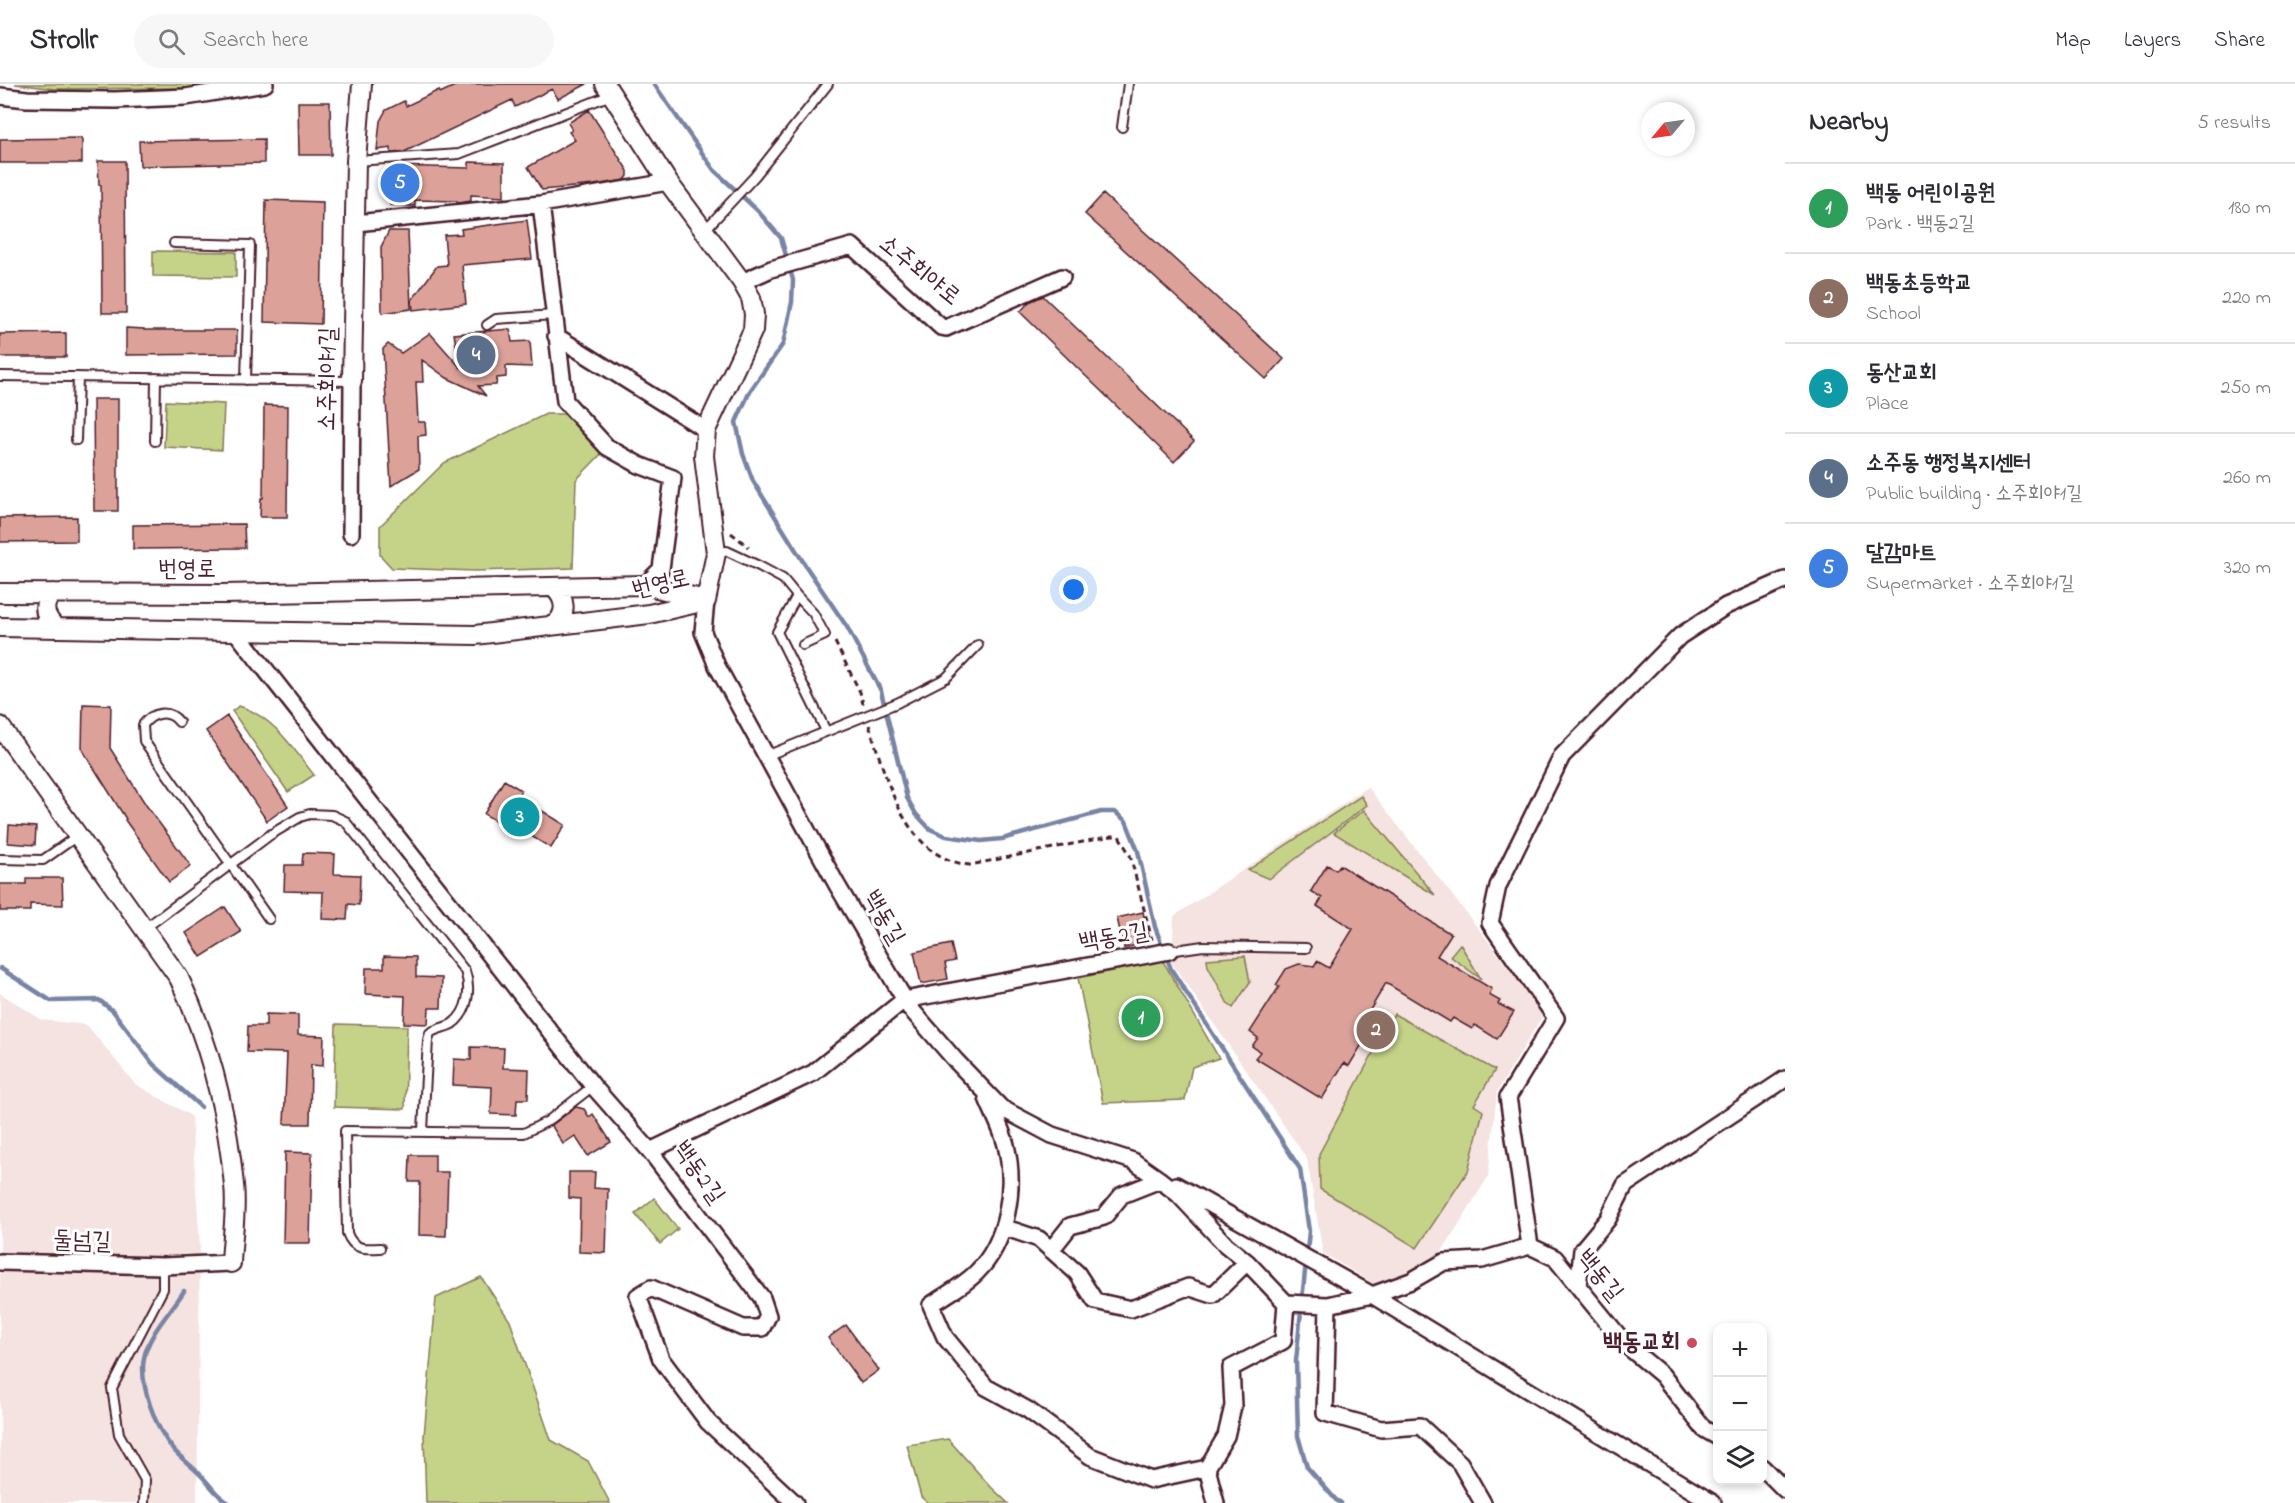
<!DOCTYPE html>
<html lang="en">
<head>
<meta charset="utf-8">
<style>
  body { margin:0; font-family:"Indie Flower","Poor Story",sans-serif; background:#f7f7f7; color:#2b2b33 }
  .controls { position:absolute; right:18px; bottom:18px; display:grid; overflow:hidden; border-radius:12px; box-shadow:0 3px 9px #0003 }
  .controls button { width:54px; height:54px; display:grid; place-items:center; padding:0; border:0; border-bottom:2px solid #e1e1e2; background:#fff; color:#2b2b33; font:30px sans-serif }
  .compass { position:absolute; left:1641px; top:18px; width:54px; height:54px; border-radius:50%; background:#fff; box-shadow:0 3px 9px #0003; rotate:241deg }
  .you { position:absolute; left:1074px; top:506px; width:21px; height:21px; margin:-15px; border:4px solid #fff; border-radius:50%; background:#1a73e8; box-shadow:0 0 0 9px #1a73e833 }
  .badge { display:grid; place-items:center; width:39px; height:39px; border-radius:50%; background:#1a73e8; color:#fff; font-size:20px; font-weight:700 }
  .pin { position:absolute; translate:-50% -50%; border:3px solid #fff; box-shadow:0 2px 6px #0006 }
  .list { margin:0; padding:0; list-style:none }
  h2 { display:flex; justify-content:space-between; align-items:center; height:78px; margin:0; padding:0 24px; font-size:26px }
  h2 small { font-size:20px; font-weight:400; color:#7c7c81 }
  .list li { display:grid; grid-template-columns:39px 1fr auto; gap:18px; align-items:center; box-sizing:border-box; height:90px; padding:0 24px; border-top:2px solid #e1e1e2 }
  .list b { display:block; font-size:22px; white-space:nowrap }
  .list p { margin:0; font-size:20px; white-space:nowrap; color:#7c7c81 }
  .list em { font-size:20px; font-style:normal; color:#7c7c81 }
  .icon { flex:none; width:33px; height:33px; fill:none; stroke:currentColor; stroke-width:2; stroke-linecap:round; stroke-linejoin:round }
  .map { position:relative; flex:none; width:1785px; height:1419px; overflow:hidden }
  header { display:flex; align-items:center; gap:36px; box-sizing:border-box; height:84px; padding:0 30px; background:#fff; border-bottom:2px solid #e1e1e2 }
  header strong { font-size:28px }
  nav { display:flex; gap:33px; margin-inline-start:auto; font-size:21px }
  .search { width:420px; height:54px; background:#f7f7f7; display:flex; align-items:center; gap:15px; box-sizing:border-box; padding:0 21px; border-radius:33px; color:#7c7c81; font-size:22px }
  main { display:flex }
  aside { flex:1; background:#fff }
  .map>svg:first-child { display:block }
</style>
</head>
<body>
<header>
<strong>Strollr</strong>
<div class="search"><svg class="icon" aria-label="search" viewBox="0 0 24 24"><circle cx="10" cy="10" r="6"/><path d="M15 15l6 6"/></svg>Search here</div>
<nav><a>Map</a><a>Layers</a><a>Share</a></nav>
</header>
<main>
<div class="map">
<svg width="1785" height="1419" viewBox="0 0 1785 1419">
  <rect width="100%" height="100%" fill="#fff"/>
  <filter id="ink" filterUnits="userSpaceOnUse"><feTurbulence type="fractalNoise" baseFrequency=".0167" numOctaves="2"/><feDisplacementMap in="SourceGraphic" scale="12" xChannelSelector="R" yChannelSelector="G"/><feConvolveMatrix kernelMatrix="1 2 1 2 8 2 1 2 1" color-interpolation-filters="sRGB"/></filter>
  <g filter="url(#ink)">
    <path fill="#f4e3e0" d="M 1368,703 L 1544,929 L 1497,1008 L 1488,1093 L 1436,1177 L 1379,1203 L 1323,1169 L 1307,1075 L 1172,879 L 1174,832 Z
      M 0,909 L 42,936 L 87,941 L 135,1000 L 191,1032 L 200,1162 L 197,1419 L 0,1419 Z"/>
    <path fill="#c5d388" stroke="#88795a" stroke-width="1.5" d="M 15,0 L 214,0 L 187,4 L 55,5 Z
      M 153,167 L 236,168 L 236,193 L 153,192 Z
      M 166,317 L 224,320 L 222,366 L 164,363 Z
      M 546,330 L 568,330 L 604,367 L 576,396 L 573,484 L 475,487 L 392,484 L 380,471 L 380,442 L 444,379 Z
      M 239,622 C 274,633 292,663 314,691 L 288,708 L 232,627 Z
      M 1361,712 L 1367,721 L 1269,795 L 1248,786 Z
      M 1364,726 L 1435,811 L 1334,749 Z
      M 1460,860 L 1481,895 L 1450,872 Z
      M 1245,872 L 1250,898 L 1233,924 L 1228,920 L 1208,882 L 1207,875 Z
      M 1163,877 L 1219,974 L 1192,983 L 1185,1016 L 1103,1019 L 1078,894 Z
      M 1394,930 L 1495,986 L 1474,1021 L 1483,1027 L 1468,1087 L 1417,1164 L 1320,1105 L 1319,1070 Z
      M 336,940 L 407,942 L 405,1025 L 334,1023 Z
      M 654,1114 L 678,1145 L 660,1160 L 635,1130 Z
      M 481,1193 L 510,1237 L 551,1356 L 588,1377 L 610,1419 L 426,1419 L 424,1352 L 436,1214 Z
      M 948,1355 L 991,1403 L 1008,1419 L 928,1419 L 921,1413 L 907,1361 Z"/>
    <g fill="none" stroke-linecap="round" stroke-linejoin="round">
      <path stroke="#7984a4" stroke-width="4.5" d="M 654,0 L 714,86 L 757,126 L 781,154 L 793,196 L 792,218 L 783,260 L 750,307 L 736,338 L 743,370 L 753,397 L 807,484 L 847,543 L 881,607 L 907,714 L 916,730 L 930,745 L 946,752 L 981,757 L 1002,755 L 1101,728 L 1115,728 L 1126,737 L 1138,767 L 1155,843 L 1171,885 L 1300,1085 L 1309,1147 L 1296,1277 L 1298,1352 L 1307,1383 L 1336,1416 L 1341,1419
        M 0,884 L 51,917 L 99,916 L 113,927 L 153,980 L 201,1023
        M 184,1207 C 170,1229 149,1249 144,1274 C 139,1301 156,1345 173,1365 C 183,1377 197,1385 206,1397 C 214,1406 218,1413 229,1419"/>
    </g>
    <path fill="#dca299" stroke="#4a1f2b" stroke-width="1.5" d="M 459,0 L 587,0 L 558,15 L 552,5 L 515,23 L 512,16 L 404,68 L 391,69 L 391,64 L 377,66 L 380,37 L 386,26 L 404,17 L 406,22 L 439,6 L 440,9 Z
      M 298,18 L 330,18 L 331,71 L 299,71 Z
      M 589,26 L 628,87 L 628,92 L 625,96 L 594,101 L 542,106 L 528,83 L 575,56 L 569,48 L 572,46 L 568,39 Z
      M 82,54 L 82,79 L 0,79 L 0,55 Z
      M 264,55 L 264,79 L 140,82 L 139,57 Z
      M 98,77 L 125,77 L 126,229 L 102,229 L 101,101 L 99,101 Z
      M 469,78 L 504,79 L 504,113 L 471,111 L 471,117 L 458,119 L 456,117 L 415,116 L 415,122 L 390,121 L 391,82 L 469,84 Z
      M 1103,110 L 1284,275 L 1266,295 L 1085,130 Z
      M 266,116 L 323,118 L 321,240 L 264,238 Z
      M 527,136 L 532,175 L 462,181 L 466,220 L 413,226 L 412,216 L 437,182 L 447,181 L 444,151 L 462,150 L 461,145 Z
      M 389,147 L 408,147 L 411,225 L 382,229 L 381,163 Z
      M 1043,212 L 1194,357 L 1174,378 L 1020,228 L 1029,218 Z
      M 126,244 L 144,245 L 144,246 L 237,246 L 237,270 L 126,271 Z
      M 510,245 L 512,258 L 530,257 L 532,283 L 506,282 L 506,293 L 497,294 L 496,301 L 478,302 L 486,312 L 447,294 L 422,276 L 423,298 L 416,298 L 418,338 L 425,338 L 426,351 L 418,352 L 419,385 L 391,402 L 383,265 L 388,260 L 401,269 L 430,249 L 460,283 L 454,250 Z
      M 66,249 L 66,273 L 0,273 L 0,250 Z
      M 93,315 L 118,315 L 118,427 L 94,427 Z
      M 264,321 L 288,322 L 287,433 L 260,433 L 261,414 L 263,414 Z
      M 77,433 L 77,457 L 0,458 L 0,434 Z
      M 244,440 L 245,464 L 133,465 L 133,441 Z
      M 83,620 L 111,621 L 110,664 L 146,721 L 191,782 L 169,798 L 125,736 L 126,735 L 82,665 Z
      M 227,632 L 288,722 L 267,737 L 206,647 Z
      M 504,696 L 521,706 L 518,712 L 565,741 L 551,764 L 503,735 L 501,740 L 484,730 Z
      M 9,741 L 36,743 L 35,761 L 8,759 Z
      M 303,769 L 335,770 L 334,790 L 360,791 L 359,821 L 348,820 L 347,836 L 322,835 L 323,808 L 284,807 L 285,781 L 302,781 Z
      M 1327,781 L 1336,786 L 1340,781 L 1451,850 L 1437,872 L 1492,905 L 1489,911 L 1500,917 L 1498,920 L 1514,928 L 1497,955 L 1475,941 L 1472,945 L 1453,934 L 1450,938 L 1386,899 L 1364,936 L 1373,942 L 1349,982 L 1344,979 L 1322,1015 L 1255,974 L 1260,968 L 1252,962 L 1258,954 L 1250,948 L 1279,903 L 1276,901 L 1286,885 L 1299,880 L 1314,882 L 1317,877 L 1329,884 L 1353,845 L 1317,822 L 1322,814 L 1311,807 Z
      M 26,794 L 62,794 L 63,821 L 30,820 L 30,827 L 0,827 L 0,800 L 26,800 Z
      M 225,823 L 241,848 L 201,873 L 186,849 Z
      M 1143,828 L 1150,858 L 1124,864 L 1117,834 Z
      M 951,860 L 955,877 L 945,879 L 948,895 L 921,900 L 914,868 Z
      M 384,872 L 416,873 L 416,893 L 442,894 L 441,924 L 429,924 L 428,940 L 404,939 L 405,912 L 365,910 L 366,884 L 384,884 Z
      M 266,930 L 298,931 L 298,951 L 324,952 L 323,982 L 311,981 L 310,1040 L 284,1040 L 287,969 L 247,968 L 248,942 L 266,942 Z
      M 471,963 L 504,964 L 503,984 L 529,985 L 528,1015 L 517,1015 L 516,1031 L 491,1030 L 492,1003 L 453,1001 L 454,975 L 471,976 Z
      M 576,1023 L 584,1025 L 589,1033 L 593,1030 L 611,1058 L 588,1072 L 575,1052 L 563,1060 L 553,1044 L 552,1041 Z
      M 285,1068 L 312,1069 L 310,1159 L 283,1159 Z
      M 410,1071 L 435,1071 L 435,1088 L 448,1088 L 446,1152 L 419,1151 L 420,1098 L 409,1098 Z
      M 569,1088 L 595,1088 L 594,1104 L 608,1105 L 606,1169 L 579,1168 L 580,1115 L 569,1114 Z
      M 846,1241 L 879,1286 L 861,1299 L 828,1254 Z"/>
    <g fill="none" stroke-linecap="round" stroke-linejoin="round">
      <g stroke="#4a1f2b" stroke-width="12">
        <path id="service" d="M 1122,43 L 1128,0
          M 356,77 L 459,70 L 611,11
          M 704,147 L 755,92 L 828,0
          M 174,159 L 250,161 L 246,296
          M 487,241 L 496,235 L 554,231
          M 0,292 L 351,297
          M 76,356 L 78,293
          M 155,357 L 156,294
          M 717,469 L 727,467 L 759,482 L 783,495 L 797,512 L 777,548 L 826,647
          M 797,512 L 813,529 L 825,551 L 803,561
          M 179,638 C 169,625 152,628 143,641 L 144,657 L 269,835
          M 766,672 L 897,619 L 946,594 L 978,561
          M 0,775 L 43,776 L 77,752
          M 144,845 L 270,751 L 300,733 L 310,730 L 332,731 L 345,737 L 465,887 C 471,904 469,928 452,940 C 445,944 437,944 430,949 L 428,956 L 423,1046
          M 1169,867 L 1203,862 L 1306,864
          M 380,1164 C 365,1165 353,1166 347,1149 L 345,1047 L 524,1049 L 548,1037 L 593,1002
          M 144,1419 L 145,1396 L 119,1350 L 112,1304 L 163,1205 L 163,1182"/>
      </g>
      <g stroke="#4a1f2b" stroke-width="20">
        <path id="minor" d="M 0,12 L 27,15 L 115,16 L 186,13 L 265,0
          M 541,120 L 565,317 L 607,363 L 639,381 L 673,394 L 661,485 L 645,501
          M 356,139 L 541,120 L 668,98
          M 742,198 L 771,185 L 852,162 L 941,243 L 946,244 L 1062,193
          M 556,252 L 706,346
          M 351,450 L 352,297
          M 706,517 L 703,548 L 717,582 L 837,801 L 909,923 L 956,977 L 1001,1024 L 1052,1051 L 1133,1077 L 1160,1096 L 1178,1110 L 1226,1161 L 1247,1178 L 1286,1219 L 1328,1221 L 1372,1211 L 1411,1197 L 1444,1178 L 1482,1176 L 1530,1162 L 1555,1174 L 1626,1261 L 1662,1291 L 1704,1345 L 1718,1353
          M 236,548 L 593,1002 L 650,1067
          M 987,1014 C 993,1029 1002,1045 1006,1061 C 1016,1103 1008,1158 976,1189 C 963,1202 945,1211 931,1221 L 945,1253 L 986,1303 L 1028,1326 L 1090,1372 L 1151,1396 L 1207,1384
          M 1176,1101 L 1372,1211 L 1713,1419
          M 1003,1143 L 1039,1155 L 1077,1189 L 1095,1217 L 1131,1225 L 1188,1203 L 1213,1211 L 1247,1178
          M 1530,1162 L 1508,1013 L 1556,934 L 1490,839 L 1498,802 L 1562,672 L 1680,552 L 1726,522 L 1785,496
          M 1051,1166 L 1070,1142 L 1104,1133 L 1122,1111 L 1160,1096
          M 0,1178 L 163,1182 L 231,1179
          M 1578,1202 L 1582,1166 L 1608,1135 L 1625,1101 L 1785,995
          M 1328,1221 L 1325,1329 L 1381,1345 L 1420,1342 L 1460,1379 L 1483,1419
          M 1762,1383 L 1785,1406
          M 795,1419 L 708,1338 L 661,1275 L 638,1212 L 651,1204 L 743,1244 L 762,1244 L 768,1232 L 762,1214 L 650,1067 L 813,989 L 904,916 L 1169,867
          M 1216,1419 L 1207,1384 L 1226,1352 L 1233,1322 L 1231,1284 L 1283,1257 L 1286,1219"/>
      </g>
      <g stroke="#4a1f2b" stroke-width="22">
        <path id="tertiary" d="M 605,0 L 668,98 L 742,198 L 751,214 L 754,230 L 753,246 L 706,346 L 704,372 L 716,469 L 706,517
          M 352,297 L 356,77 L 362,0
          M 553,503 C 566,514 568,530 554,541
          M 0,509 L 223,510 L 645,501 L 705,516
          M 53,509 C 40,522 45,533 56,544
          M 0,543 L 475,551 L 649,530 L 706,517
          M 0,642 L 179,894 C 210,959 227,1030 234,1101 C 237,1126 232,1154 231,1179"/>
      </g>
      <path stroke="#4a1f2b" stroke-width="3" stroke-dasharray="6 4.5" stroke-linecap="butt" d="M 731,449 L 749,463
        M 835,558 L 860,608 L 863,620
        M 869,641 C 887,694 903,774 970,781 L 1112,752 L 1119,752 L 1130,771 L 1152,856"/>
      <use href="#service" stroke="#fff" stroke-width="8"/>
      <use href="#minor" stroke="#fff" stroke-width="15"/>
      <use href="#tertiary" stroke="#fff" stroke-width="18"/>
    </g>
  </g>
  <circle fill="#d1495b" stroke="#fff" stroke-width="2" cx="1692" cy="1259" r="6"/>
  <g text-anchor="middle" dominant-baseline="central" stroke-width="6" stroke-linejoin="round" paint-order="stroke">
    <g font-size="24" fill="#4a1f2b" stroke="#fff">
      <text transform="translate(919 187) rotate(39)">소주회야로</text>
      <text transform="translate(329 295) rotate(-89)">소주회야1길</text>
      <text x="187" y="486">번영로</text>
      <text transform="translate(661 501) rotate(-13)">번영로</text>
      <text transform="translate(883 834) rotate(60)">백동길</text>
      <text transform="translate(1114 854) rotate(-10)">백동2길</text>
      <text transform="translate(698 1089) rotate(55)">백동2길</text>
      <text transform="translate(82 1158) rotate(2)">둘넘길</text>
      <text transform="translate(1599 1192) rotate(51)">백동길</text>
    </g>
    <g font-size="24" font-weight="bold" fill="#4a1f2b" stroke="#fff" text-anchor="end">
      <text x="1680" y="1259">백동교회</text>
    </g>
  </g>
</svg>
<div class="controls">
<button>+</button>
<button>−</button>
<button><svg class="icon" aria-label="layers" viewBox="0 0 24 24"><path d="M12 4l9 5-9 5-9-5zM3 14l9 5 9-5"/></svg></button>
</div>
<svg class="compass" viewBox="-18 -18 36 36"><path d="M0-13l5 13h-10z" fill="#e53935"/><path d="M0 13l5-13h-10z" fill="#7c7c81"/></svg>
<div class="you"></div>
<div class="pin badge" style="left:1141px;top:934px;background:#2e9e5b">1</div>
<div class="pin badge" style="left:1376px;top:946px;background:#8d6e63">2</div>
<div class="pin badge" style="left:520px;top:733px;background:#0f9aa8">3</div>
<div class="pin badge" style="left:476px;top:271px;background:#5c6f8a">4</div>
<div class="pin badge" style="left:400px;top:99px;background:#3f7fe0">5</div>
</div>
<aside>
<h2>Nearby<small>5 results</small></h2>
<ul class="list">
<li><span class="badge" style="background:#2e9e5b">1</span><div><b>백동 어린이공원</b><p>Park · 백동2길</p></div><em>180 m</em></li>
<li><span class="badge" style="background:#8d6e63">2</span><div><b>백동초등학교</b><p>School</p></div><em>220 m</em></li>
<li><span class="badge" style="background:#0f9aa8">3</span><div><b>동산교회</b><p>Place</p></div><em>250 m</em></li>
<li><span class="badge" style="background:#5c6f8a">4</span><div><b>소주동 행정복지센터</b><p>Public building · 소주회야1길</p></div><em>260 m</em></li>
<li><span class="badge" style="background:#3f7fe0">5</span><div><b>달감마트</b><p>Supermarket · 소주회야1길</p></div><em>320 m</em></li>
</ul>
</aside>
</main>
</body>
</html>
